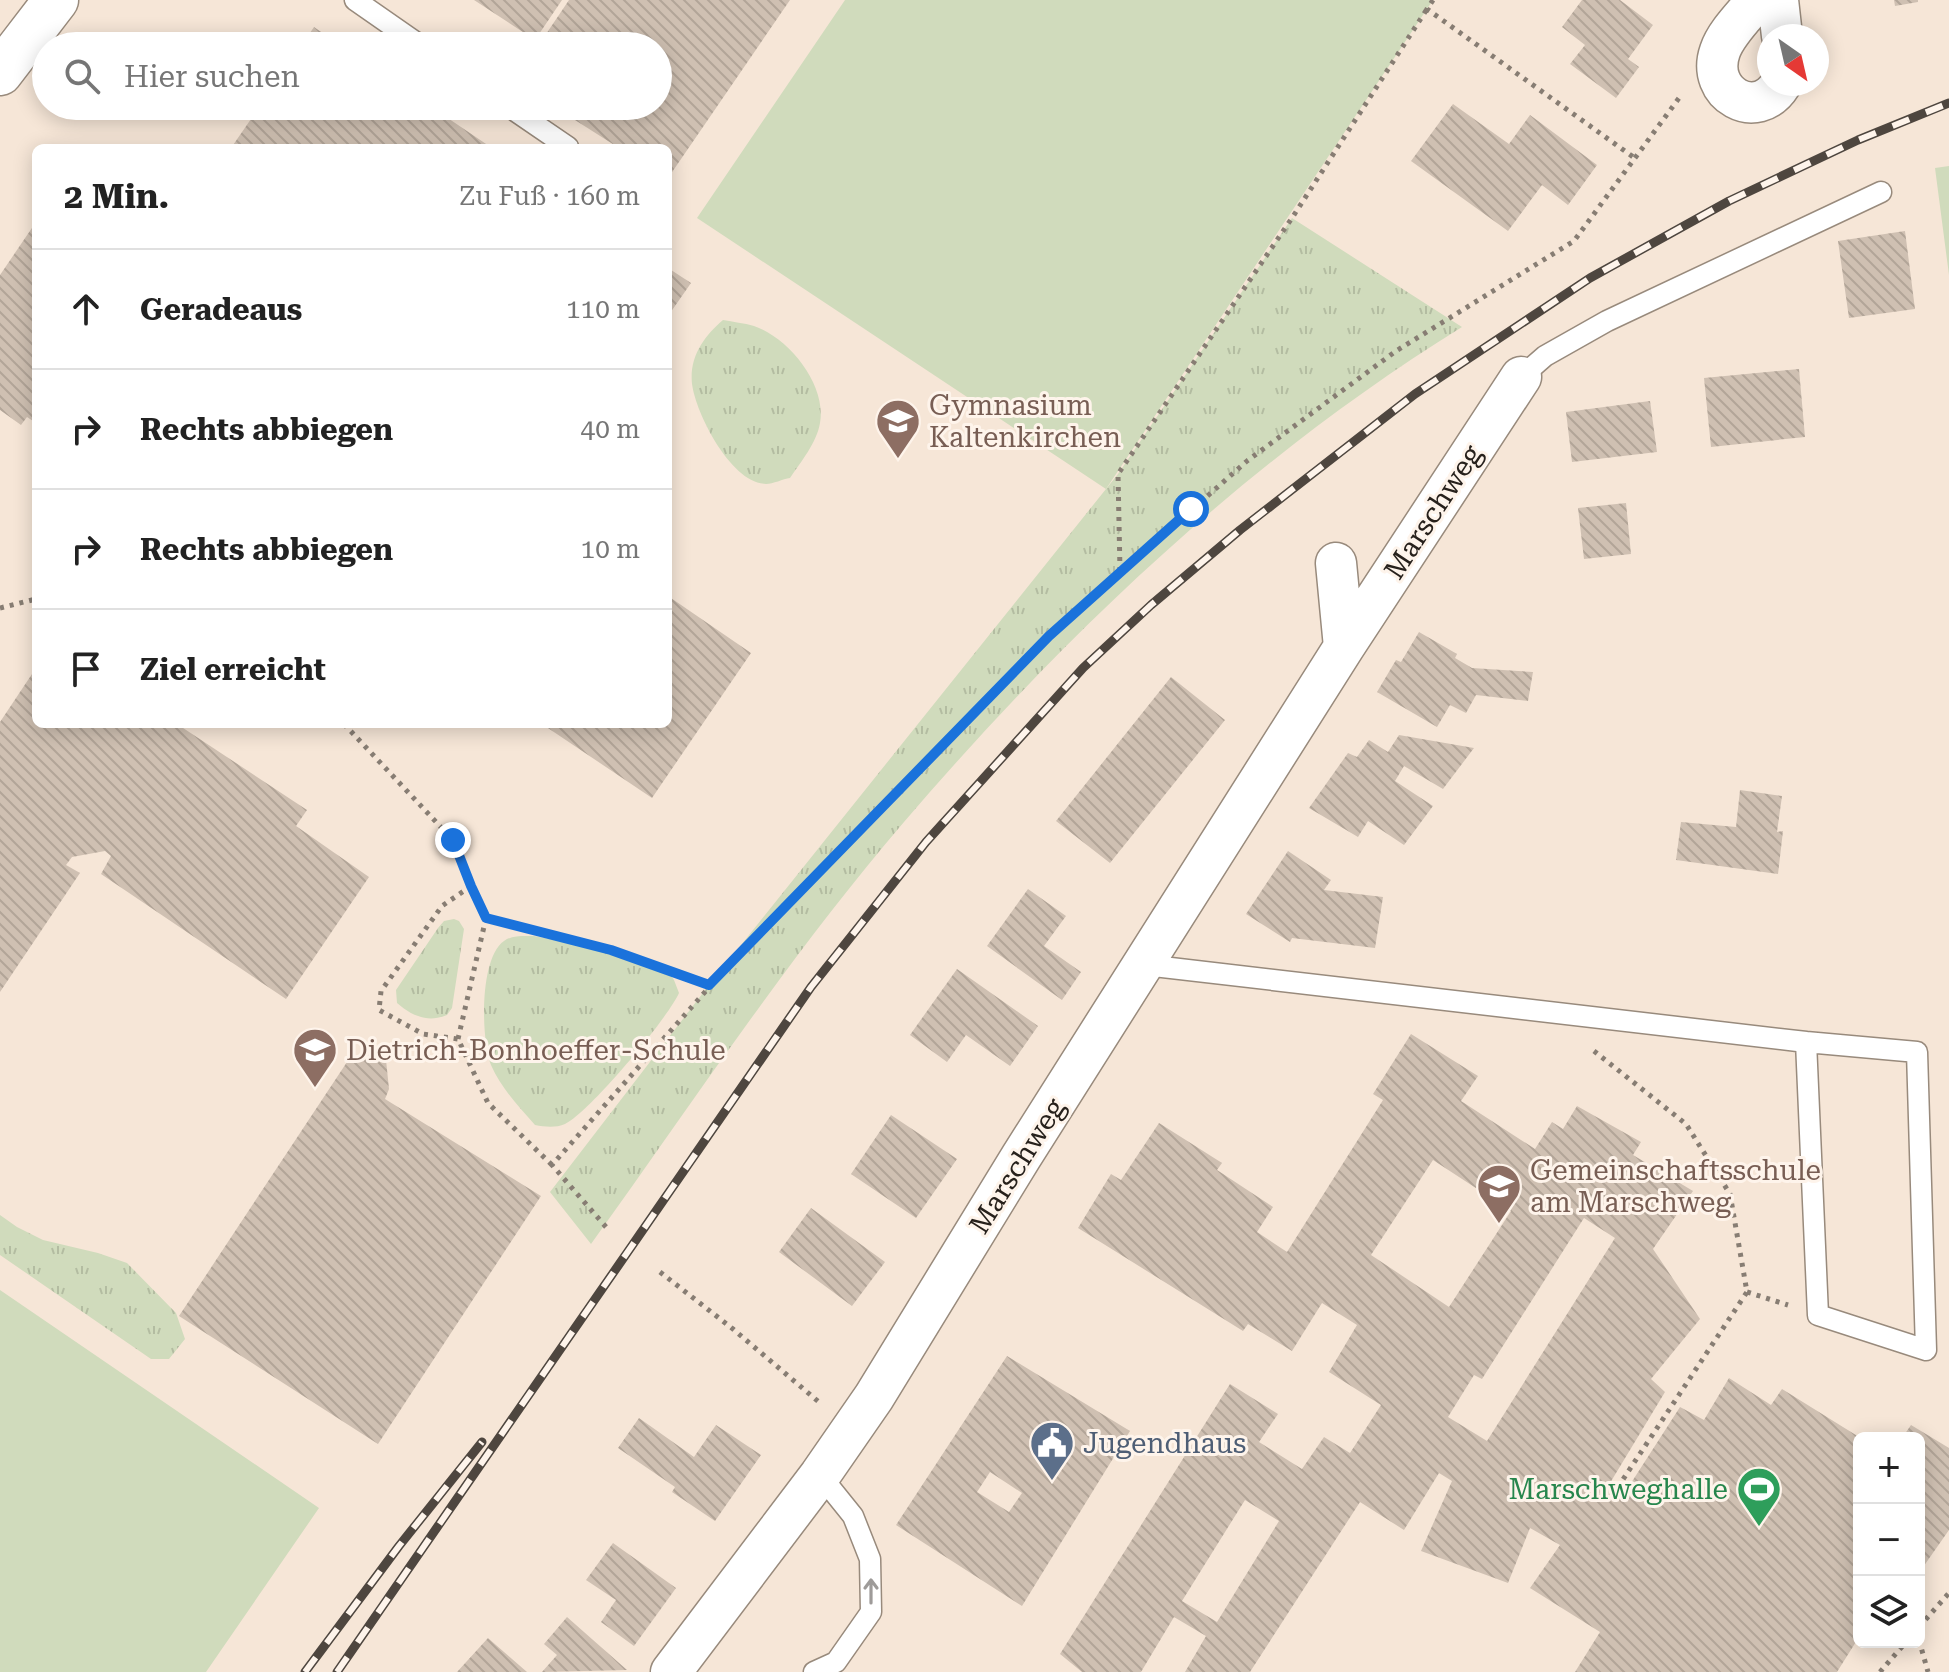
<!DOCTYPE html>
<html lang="de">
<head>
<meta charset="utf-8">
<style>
  body { margin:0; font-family:"Roboto Serif",serif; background:#f2f2f2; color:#222 }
  .controls { position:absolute; right:24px; bottom:24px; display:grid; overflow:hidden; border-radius:12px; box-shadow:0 4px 20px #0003 }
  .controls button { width:72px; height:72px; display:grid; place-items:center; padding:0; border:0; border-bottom:2px solid #e0e0e0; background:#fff; color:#222; font:40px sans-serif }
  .compass { position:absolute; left:1757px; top:24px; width:72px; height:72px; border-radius:50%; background:#fff; box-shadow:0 4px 20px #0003; rotate:146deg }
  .stop { position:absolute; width:24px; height:24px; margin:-18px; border:6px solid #1a72db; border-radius:50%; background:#fff }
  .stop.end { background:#1a72db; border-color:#fff; box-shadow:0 2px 8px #0008 }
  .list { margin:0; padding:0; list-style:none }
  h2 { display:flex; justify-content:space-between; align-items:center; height:104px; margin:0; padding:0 32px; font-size:34px }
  h2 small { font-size:26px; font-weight:400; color:#767676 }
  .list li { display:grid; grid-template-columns:52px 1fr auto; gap:24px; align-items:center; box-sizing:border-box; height:120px; padding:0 32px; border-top:2px solid #e0e0e0 }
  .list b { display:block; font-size:30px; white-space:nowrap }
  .list em { font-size:26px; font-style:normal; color:#767676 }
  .icon { flex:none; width:44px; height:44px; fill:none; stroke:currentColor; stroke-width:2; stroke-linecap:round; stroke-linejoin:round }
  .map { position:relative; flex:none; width:1949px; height:1672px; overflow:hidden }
  .search { position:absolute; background:#fff; box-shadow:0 4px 20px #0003; left:32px; top:32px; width:640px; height:88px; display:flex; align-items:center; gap:20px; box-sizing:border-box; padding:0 28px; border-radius:44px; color:#767676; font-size:30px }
  .panel { position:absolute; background:#fff; box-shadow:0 4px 20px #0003; left:32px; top:144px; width:640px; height:584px; border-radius:12px }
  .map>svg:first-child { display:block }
</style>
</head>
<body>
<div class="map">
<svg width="1949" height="1672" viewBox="0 0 1949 1672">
  <defs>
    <pattern id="grass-tufts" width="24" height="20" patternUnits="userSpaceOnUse" patternTransform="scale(2)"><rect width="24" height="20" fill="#d0dbbc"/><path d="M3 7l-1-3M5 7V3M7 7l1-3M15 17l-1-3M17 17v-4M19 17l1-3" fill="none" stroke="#b3bca1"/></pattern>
    <pattern id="building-back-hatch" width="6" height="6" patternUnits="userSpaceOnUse" patternTransform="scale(2)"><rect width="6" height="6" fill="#cfc0b2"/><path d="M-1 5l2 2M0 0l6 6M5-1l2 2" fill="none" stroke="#b2a598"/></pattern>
  </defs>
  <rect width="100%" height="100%" fill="#f6e6d7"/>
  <path fill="url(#grass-tufts)" d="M 1292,218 L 1462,327 C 1249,459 1066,633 904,822 C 790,955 693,1102 591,1244 L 550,1192 L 709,985 L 1118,474 Z
    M 723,320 C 733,322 744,323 754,326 C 789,338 827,385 820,423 C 817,442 801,462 790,478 C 783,479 773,484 766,484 C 731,483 696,414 692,384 C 689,357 704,336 723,320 Z
    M 454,919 L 459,921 L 464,929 L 452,1008 L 447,1015 C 428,1023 412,1016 397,1003 L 396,990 L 438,928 L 444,921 Z
    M 534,936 L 582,945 L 667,970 L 674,980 L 679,993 C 668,1018 589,1113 565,1124 C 556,1128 545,1127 535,1125 C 519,1107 501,1088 491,1065 C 481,1040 479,958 504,941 C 512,935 523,936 534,936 Z
    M 0,1215 L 17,1227 L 43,1240 L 98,1253 L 127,1263 L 176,1313 L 185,1339 L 169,1359 L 151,1359 L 0,1255 Z"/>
  <path fill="#d0dbbc" d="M 845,0 L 1433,0 L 1106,489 L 697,218 Z
    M 1949,166 L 1949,275 L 1935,168 Z
    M 0,1290 L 319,1508 L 206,1672 L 0,1672 Z"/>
  <path fill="url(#building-back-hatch)" fill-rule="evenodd" d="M 474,0 L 562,0 L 535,40 Z
    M 569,0 L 790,0 L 668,178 L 668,148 L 619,148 L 553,106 L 658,106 L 658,46 L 538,46 Z
    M 1582,0 L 1620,0 L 1653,25 L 1628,59 L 1639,67 L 1616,98 L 1570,64 L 1585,45 L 1562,27 Z
    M 1894,0 L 1918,0 L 1918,2 L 1895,6 Z
    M 314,27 L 341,46 L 301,46 Z
    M 1453,104 L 1509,144 L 1530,115 L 1597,165 L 1568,205 L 1542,185 L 1508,231 L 1411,161 Z
    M 260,106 L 430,106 L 492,148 L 231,148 Z
    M 36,222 L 36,423 L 27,417 L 21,425 L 0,410 L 0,275 Z
    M 1905,231 L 1915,309 L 1849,318 L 1838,241 Z
    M 668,268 L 691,283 L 668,316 Z
    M 1799,369 L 1805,437 L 1711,447 L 1704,378 Z
    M 1650,401 L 1657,452 L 1572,462 L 1566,412 Z
    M 1626,503 L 1631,554 L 1584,559 L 1578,508 Z
    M 668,596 L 751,653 L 652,798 L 542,724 L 668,724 Z
    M 1419,632 L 1457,654 L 1455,658 L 1472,668 L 1533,672 L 1528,701 L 1476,695 L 1466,713 L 1450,705 L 1437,727 L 1377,692 L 1396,660 L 1401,662 Z
    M 32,674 L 36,674 L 36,724 L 177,724 L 307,810 L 296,826 L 369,877 L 286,999 L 101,874 L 111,856 L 105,851 L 72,857 L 66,865 L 80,873 L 0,992 L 0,722 Z
    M 1171,677 L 1225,720 L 1110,863 L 1056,821 Z
    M 1399,735 L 1474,748 L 1443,789 L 1404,766 L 1395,781 L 1433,806 L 1404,845 L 1368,821 L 1358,837 L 1309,808 L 1348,753 L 1357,757 L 1369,740 L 1388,752 Z
    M 1740,790 L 1782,796 L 1777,832 L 1783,831 L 1778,874 L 1676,860 L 1681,822 L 1736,827 Z
    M 1288,851 L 1331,880 L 1324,890 L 1383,897 L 1375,948 L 1292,938 L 1290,942 L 1246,914 Z
    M 1028,889 L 1066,916 L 1044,946 L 1081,972 L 1062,1000 L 987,946 Z
    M 957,969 L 1038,1026 L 1010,1066 L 966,1035 L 947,1062 L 910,1035 Z
    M 1411,1034 L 1478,1076 L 1461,1101 L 1535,1149 L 1552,1122 L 1563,1129 L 1577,1106 L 1641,1142 L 1633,1155 L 1693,1191 L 1653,1249 L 1700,1319 L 1651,1379 L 1665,1392 L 1607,1488 L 1622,1497 L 1680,1407 L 1704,1420 L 1729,1378 L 1771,1405 L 1782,1389 L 1859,1437 L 1859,1637 L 1837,1672 L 1575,1672 L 1600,1632 L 1530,1588 L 1560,1545 L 1530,1528 L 1508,1583 L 1421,1551 L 1452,1481 L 1439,1473 L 1404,1530 L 1360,1502 L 1250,1672 L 1185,1672 L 1206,1636 L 1174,1617 L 1141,1672 L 1082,1672 L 1060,1654 L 1230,1384 L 1278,1414 L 1259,1442 L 1302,1469 L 1324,1437 L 1350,1453 L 1381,1405 L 1329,1372 L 1357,1325 L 1322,1303 L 1292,1351 L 1248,1324 L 1243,1331 L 1078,1228 L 1111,1174 L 1121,1180 L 1159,1123 L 1222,1163 L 1217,1170 L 1273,1207 L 1257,1232 L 1287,1252 L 1383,1100 L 1373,1094 ZM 1433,1160 L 1511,1211 L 1449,1307 L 1371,1255 ZM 1584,1218 L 1615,1238 L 1487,1441 L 1448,1417 L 1474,1375 L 1482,1379 ZM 1245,1500 L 1279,1521 L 1217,1622 L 1182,1601 Z
    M 385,1050 L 389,1089 L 385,1099 L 541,1196 L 378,1444 L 179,1316 L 349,1059 Z
    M 891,1115 L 957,1159 L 916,1218 L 851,1174 Z
    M 811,1208 L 885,1262 L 852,1306 L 779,1252 Z
    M 1007,1356 L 1130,1431 L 1022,1606 L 896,1525 ZM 990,1472 L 1022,1493 L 1009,1512 L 977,1492 Z
    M 639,1418 L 694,1457 L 716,1425 L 761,1455 L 715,1521 L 672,1492 L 675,1487 L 618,1448 Z
    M 1911,1425 L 1949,1448 L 1949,1530 L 1921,1570 L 1919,1568 L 1919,1438 L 1902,1438 Z
    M 613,1543 L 676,1588 L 634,1646 L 601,1622 L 616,1600 L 586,1580 Z
    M 567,1617 L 627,1670 L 542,1672 L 557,1655 L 544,1644 Z
    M 488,1638 L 527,1672 L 457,1672 Z"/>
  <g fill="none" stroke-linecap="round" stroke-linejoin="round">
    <g stroke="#988a7c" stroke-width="23">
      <path id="lane" d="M 355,0 L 421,46
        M 508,106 L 568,147
        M 1521,377 L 1545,356 L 1607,321 L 1881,192
        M 1145,965 L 1806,1042 L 1818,1315 L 1926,1350 L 1917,1052 L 1806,1042
        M 814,1672 L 836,1662 L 871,1612 L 870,1559 L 853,1516 L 820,1475"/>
    </g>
    <g stroke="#988a7c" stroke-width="43">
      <path id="street" d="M 1757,0 C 1745,15 1726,33 1720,51 C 1705,94 1757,123 1781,84
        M 1778,0 L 1782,36
        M 1344,647 L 1521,377
        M 671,1672 L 820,1475 L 874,1397 L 1021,1157 L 1344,647 L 1336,563"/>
    </g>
    <g stroke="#988a7c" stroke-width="47">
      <path id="secondary" d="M 0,73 L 56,0"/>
    </g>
    <path stroke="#877d73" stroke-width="5" stroke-dasharray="4 6" stroke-linecap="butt" d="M 1433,0 L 1427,9 L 1636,159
      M 1120,571 L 1118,474 L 1292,218 L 1427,9
      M 0,608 L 36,599
      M 344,724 L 453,840 L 471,886 L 486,918 L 611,950 L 709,985
      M 471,886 L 442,906 L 381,991 L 379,1010 L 423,1034 L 458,1039 L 488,1103 L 552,1165
      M 458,1039 L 486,918
      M 1594,1051 L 1686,1124 L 1730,1194 L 1747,1292 L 1614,1493
      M 606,1227 L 552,1165 L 742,950 L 1049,636 L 1247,461 L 1396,351 L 1574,241 L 1682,94
      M 660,1272 L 733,1329 L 820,1403
      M 1747,1292 L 1788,1305
      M 1919,1627 L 1949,1593
      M 1919,1640 L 1928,1672
      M 1880,1672 L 1906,1642"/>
    <use href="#lane" stroke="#fff" stroke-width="20"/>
    <use href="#street" stroke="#fff" stroke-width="40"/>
    <use href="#secondary" stroke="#fff" stroke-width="44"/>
    <g stroke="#4e463f" stroke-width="9">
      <path id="rail" d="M 305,1672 L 399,1546 L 482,1442
        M 337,1672 L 811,987 L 926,842 L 1083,668 L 1151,605 L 1240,530 L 1415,394 L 1590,278 L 1729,201 L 1858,140 L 1949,103"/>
    </g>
    <use href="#rail" stroke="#fef4eb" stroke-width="6" stroke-dasharray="18" stroke-linecap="butt"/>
  </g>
  <defs><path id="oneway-shaft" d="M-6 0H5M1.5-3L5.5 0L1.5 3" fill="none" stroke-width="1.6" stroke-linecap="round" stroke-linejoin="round" transform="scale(2)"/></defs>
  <use stroke="#9e9b99" href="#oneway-shaft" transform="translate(871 1591) rotate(-90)"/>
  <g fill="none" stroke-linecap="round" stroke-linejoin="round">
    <path stroke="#1a72db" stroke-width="10" d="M 453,840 L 471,886 L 486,918 L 611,950 L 709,985 L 1049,636 L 1191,509"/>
  </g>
  <defs>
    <g id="school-pin" transform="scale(2.3)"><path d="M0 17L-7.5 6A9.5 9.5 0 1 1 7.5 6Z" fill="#8d6e63" stroke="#fef4eb"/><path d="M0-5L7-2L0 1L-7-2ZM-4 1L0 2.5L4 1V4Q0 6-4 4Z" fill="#fff"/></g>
    <g id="civic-pin" transform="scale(2.3)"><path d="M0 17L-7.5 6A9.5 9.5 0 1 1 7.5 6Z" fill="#5c6f8a" stroke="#fef4eb"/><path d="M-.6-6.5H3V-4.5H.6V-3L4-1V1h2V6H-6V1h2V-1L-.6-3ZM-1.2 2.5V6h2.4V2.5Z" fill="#fff"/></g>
    <g id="stadium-pin" transform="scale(2.3)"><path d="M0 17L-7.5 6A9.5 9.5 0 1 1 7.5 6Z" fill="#2e9e5b" stroke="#fef4eb"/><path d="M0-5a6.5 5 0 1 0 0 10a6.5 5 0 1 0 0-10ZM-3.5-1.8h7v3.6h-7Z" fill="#fff"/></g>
  </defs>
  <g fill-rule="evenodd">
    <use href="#school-pin" x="898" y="421"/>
    <use href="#school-pin" x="315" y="1050"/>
    <use href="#school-pin" x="1499" y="1186"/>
    <use href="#civic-pin" x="1052" y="1443"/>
    <use href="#stadium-pin" x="1759" y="1489"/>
  </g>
  <g text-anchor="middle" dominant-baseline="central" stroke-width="6" stroke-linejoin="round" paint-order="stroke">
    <g font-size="28" fill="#785e54" stroke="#fef4eb" text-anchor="start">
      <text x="929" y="405">Gymnasium<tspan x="929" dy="32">Kaltenkirchen</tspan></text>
      <text x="346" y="1050">Dietrich-Bonhoeffer-Schule</text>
      <text x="1530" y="1170">Gemeinschaftsschule<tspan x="1530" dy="32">am Marschweg</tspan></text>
    </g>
    <g font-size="28" fill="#27211c" stroke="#fef4eb">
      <text transform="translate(1433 512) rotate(-57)">Marschweg</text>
      <text transform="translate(1017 1166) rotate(-58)">Marschweg</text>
    </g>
    <g font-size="28" fill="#4e5e75" stroke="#fef4eb" text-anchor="start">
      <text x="1083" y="1443">Jugendhaus</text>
    </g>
    <g font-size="28" fill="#27864d" stroke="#fef4eb" text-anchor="end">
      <text x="1728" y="1489">Marschweghalle</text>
    </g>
  </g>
</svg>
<div class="controls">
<button>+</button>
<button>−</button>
<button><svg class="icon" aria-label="layers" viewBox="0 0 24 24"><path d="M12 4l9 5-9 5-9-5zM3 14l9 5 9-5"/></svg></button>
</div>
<svg class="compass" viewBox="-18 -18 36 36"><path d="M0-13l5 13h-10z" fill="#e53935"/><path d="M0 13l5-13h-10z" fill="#767676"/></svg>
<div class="stop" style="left:1191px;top:509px"></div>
<div class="stop end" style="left:453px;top:840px"></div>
<div class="search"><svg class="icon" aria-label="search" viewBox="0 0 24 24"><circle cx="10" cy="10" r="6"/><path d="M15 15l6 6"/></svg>Hier suchen</div>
<section class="panel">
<h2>2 Min.<small>Zu Fuß · 160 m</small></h2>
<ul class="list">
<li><svg class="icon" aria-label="ahead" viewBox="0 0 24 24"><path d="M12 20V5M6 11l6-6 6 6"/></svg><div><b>Geradeaus</b></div><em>110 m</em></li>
<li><svg class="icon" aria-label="right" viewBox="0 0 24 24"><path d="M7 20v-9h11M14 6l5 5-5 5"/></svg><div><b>Rechts abbiegen</b></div><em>40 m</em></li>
<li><svg class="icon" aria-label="right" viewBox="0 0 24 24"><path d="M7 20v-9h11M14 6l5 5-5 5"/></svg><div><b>Rechts abbiegen</b></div><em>10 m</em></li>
<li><svg class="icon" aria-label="arrive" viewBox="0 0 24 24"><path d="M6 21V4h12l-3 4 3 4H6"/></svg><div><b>Ziel erreicht</b></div></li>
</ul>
</section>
</div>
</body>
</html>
